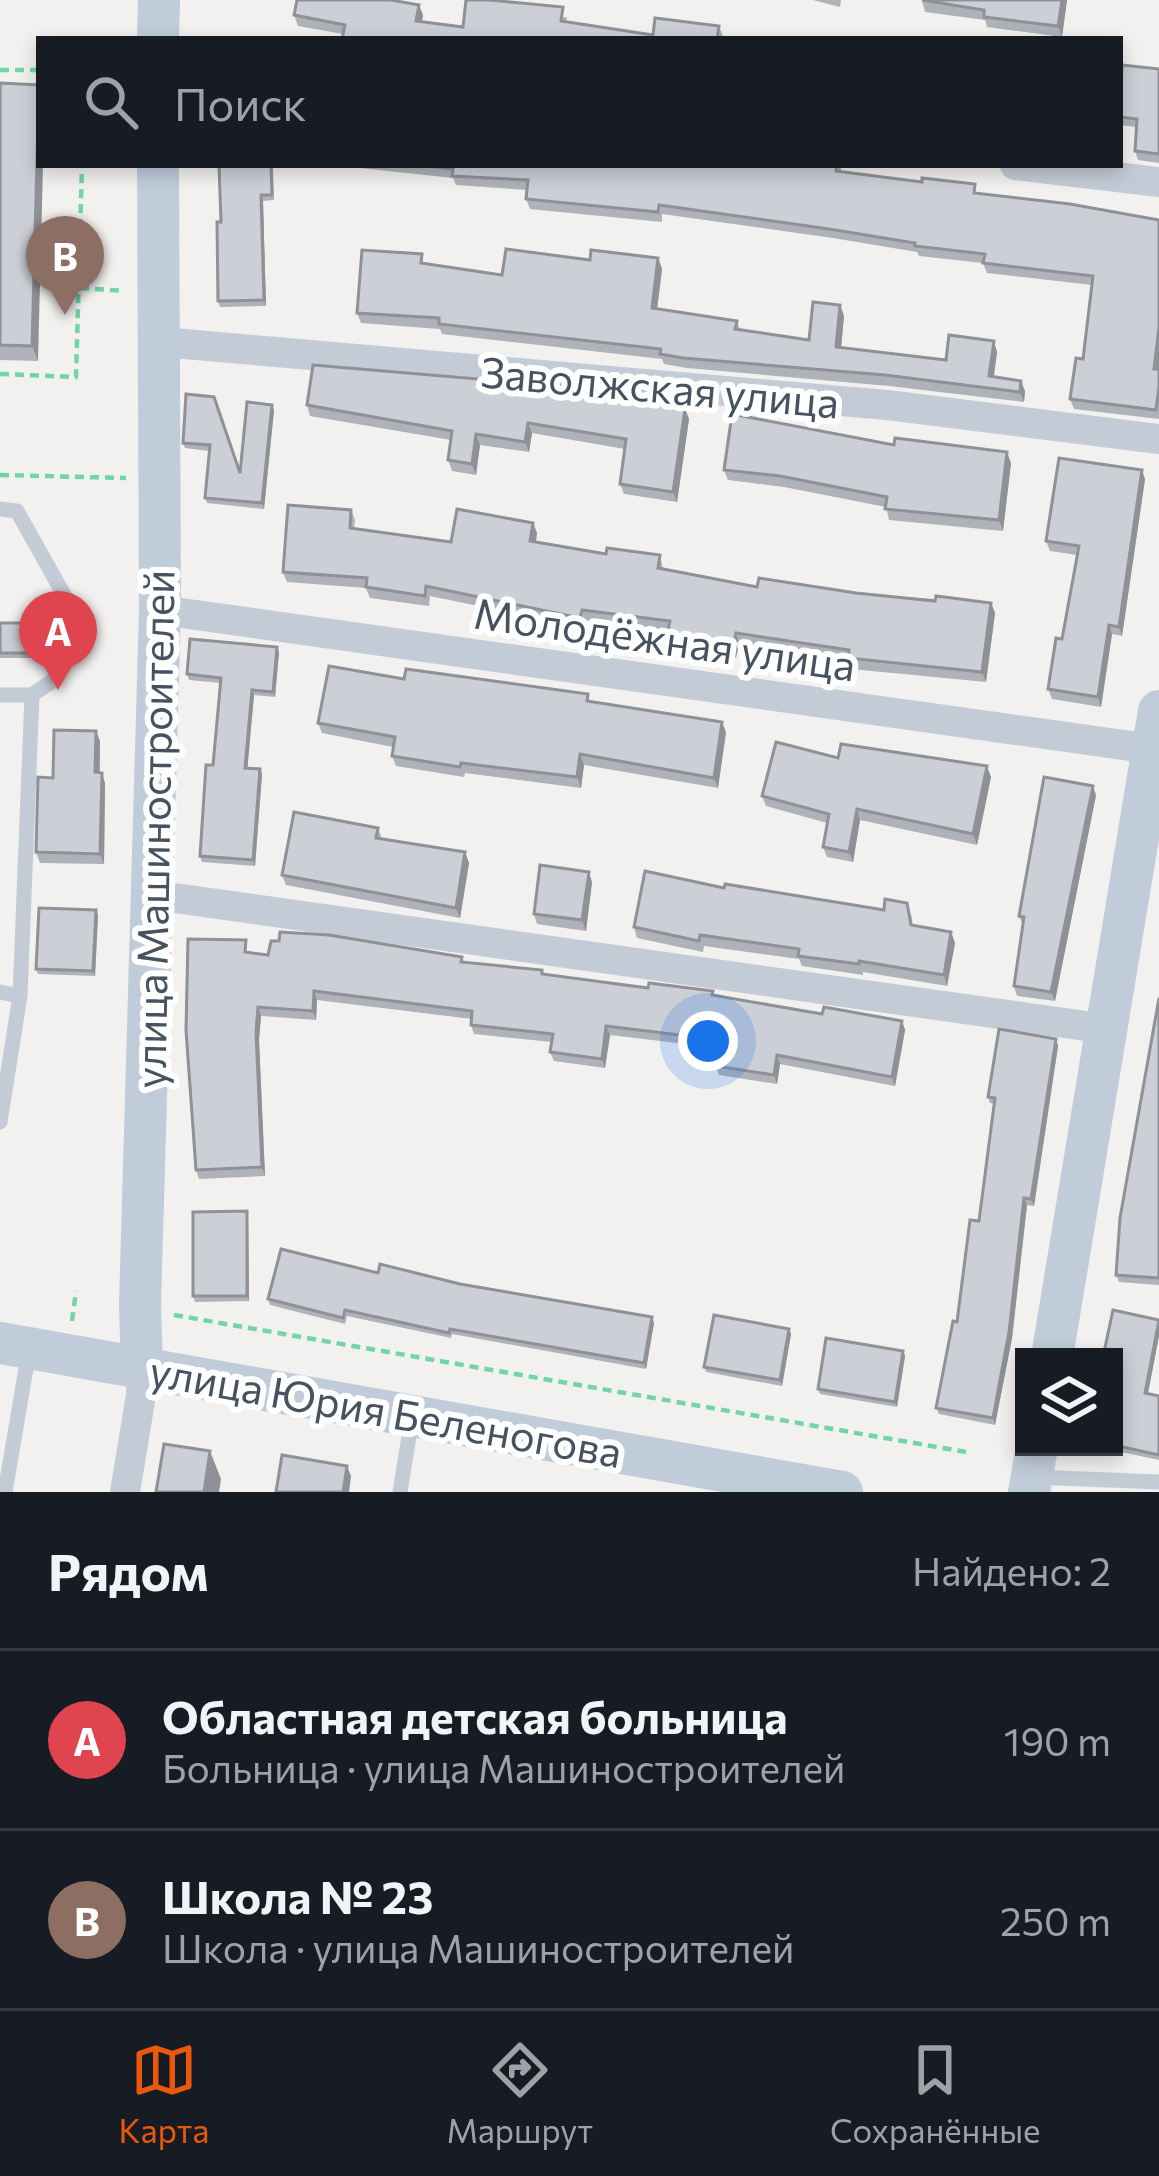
<!DOCTYPE html>
<html lang="ru">
<head>
<meta charset="utf-8">
<style>
  body { margin:0; font-family:Commissioner,sans-serif; background:#242831; color:#f1f3f6 }
  .controls { position:absolute; right:36px; bottom:36px; display:grid; overflow:hidden; border-radius:0px; box-shadow:0 6px 18px #0003 }
  .controls button { width:108px; height:108px; display:grid; place-items:center; padding:0; border:0; border-bottom:3px solid #363941; background:#171b24; color:#f1f3f6; font:60px sans-serif }
  .you { position:absolute; left:708px; top:1041px; width:42px; height:42px; margin:-30px; border:9px solid #fff; border-radius:50%; background:#1a73e8; box-shadow:0 0 0 18px #1a73e833 }
  .badge { display:grid; place-items:center; width:78px; height:78px; border-radius:50%; background:#ea580c; color:#fff; font-size:39px; font-weight:700 }
  .pin { position:absolute; translate:-50% -99px; filter:drop-shadow(0 3px 6px #0008) }
  .pin::after { content:''; position:absolute; top:63px; width:42px; height:36px; background:inherit; clip-path:polygon(0 0,100% 0,50% 100%) }
  .list { margin:0; padding:0; list-style:none }
  h2 { display:flex; justify-content:space-between; align-items:center; height:156px; margin:0; padding:0 48px; font-size:51px }
  h2 small { font-size:39px; font-weight:400; color:#9ea1a6 }
  .list li { display:grid; grid-template-columns:78px 1fr auto; gap:36px; align-items:center; box-sizing:border-box; height:180px; padding:0 48px; border-top:3px solid #363941 }
  .list b { display:block; font-size:45px; white-space:nowrap }
  .list p { margin:0; font-size:39px; white-space:nowrap; color:#9ea1a6 }
  .list em { font-size:39px; font-style:normal; color:#9ea1a6 }
  .icon { flex:none; width:66px; height:66px; fill:none; stroke:currentColor; stroke-width:2; stroke-linecap:round; stroke-linejoin:round }
  .map { position:relative; flex:none; width:1159px; height:1492px; overflow:hidden }
  .search { position:absolute; background:#171b24; box-shadow:0 6px 18px #0003; left:36px; right:36px; top:36px; height:132px; display:flex; align-items:center; gap:30px; box-sizing:border-box; padding:0 42px; border-radius:0px; color:#9ea1a6; font-size:45px }
  .sheet { height:516px; background:#171b24 }
  nav { display:flex; justify-content:space-around; align-items:center; box-sizing:border-box; height:168px; border-top:3px solid #363941; background:#171b24; font-size:33px; color:#9ea1a6 }
  nav a { display:grid; justify-items:center; gap:6px }
  nav .on { color:#ea580c }
  .map>svg:first-child { display:block }
</style>
</head>
<body>
<div class="map">
<svg width="1159" height="1492" viewBox="0 0 1159 1492">
  <rect width="100%" height="100%" fill="#f3f0f0"/>
  <g fill="none" stroke-linecap="round" stroke-linejoin="round">
    <path stroke="#70d5a9" stroke-width="4.5" stroke-dasharray="9 6" stroke-linecap="butt" d="M 0,70 L 39,70
      M 80,288 L 125,291
      M 0,374 L 76,377 L 82,165
      M 0,475 L 126,478
      M 174,1315 L 966,1452
      M 72,1321 L 76,1291"/>
    <path stroke="#c3cbd6" stroke-width="15" d="M 0,509 L 17,511 L 77,618 L 55,679 L 32,695 L 20,996 L 0,1122
      M 0,695 L 32,695
      M 0,992 L 20,996
      M 1035,1477 L 1159,1482
      M 5,1492 L 29,1351
      M 400,1492 L 412,1418"/>
    <path stroke="#c3cbd6" stroke-width="30" d="M 1015,165 L 1159,182
      M 161,342 L 887,405 L 1159,439
      M 160,610 L 1159,750
      M 153,895 L 1107,1029
      M 125,1492 L 141,1395 L 142,1366"/>
    <path stroke="#c1ccdb" stroke-width="42" d="M 158,39 L 159,0
      M 0,1343 L 842,1492
      M 1052,1357 L 1159,711
      M 142,1366 L 140,1305 L 160,610 L 158,165
      M 1029,1492 L 1037,1447"/>
  </g>
  <path fill="#afb2b8" d="M 813,0 L 841,0 L 840,7 Z
    M 922,0 L 1067,0 L 1062,37 L 987,27 L 985,20 L 925,12 Z
    M 294,15 L 423,15 L 422,22 L 463,27 L 567,17 L 566,22 L 653,35 L 719,26 L 723,36 L 722,39 L 342,39 L 343,34 L 298,26 Z
    M 1159,69 L 1159,163 L 1138,160 L 1135,151 L 1136,127 L 1120,125 L 1120,89 Z
    M 0,83 L 38,361 L 0,360 Z
    M 219,165 L 273,165 L 274,200 L 263,201 L 266,306 L 220,307 L 218,301 L 221,222 Z
    M 350,165 L 841,165 L 841,171 L 1159,220 L 1159,419 L 1074,409 L 1070,399 L 1083,359 L 1092,285 L 987,273 L 983,263 L 919,256 L 917,252 L 833,238 L 662,214 L 662,222 L 530,209 L 526,199 L 527,190 L 456,185 L 453,178 L 351,167 Z
    M 658,258 L 662,269 L 657,309 L 737,321 L 740,330 L 809,340 L 840,305 L 844,316 L 841,348 L 946,360 L 997,352 L 994,377 L 1025,391 L 1024,402 L 889,386 L 687,368 L 664,364 L 662,359 L 442,334 L 440,329 L 361,323 L 357,313 L 426,264 L 502,275 L 590,260 Z
    M 609,390 L 612,398 L 685,409 L 689,419 L 677,502 L 624,494 L 620,484 L 625,449 L 532,433 L 529,452 L 480,445 L 476,475 L 452,471 L 448,460 L 451,440 L 310,416 L 307,405 Z
    M 186,394 L 240,473 L 272,405 L 274,410 L 264,509 L 207,503 L 205,498 L 209,451 L 185,448 L 183,443 Z
    M 894,445 L 1011,463 L 1003,531 L 889,520 L 886,507 L 784,487 L 728,480 L 724,470 Z
    M 1145,479 L 1122,636 L 1112,634 L 1101,707 L 1052,699 L 1048,689 L 1062,639 L 1077,555 L 1050,551 L 1046,541 Z
    M 351,510 L 355,520 L 354,529 L 451,542 L 533,523 L 537,533 L 536,542 L 606,554 L 660,555 L 663,569 L 757,587 L 991,603 L 995,613 L 986,682 L 851,669 L 849,660 L 739,643 L 736,658 L 671,645 L 668,631 L 585,621 L 584,628 L 430,596 L 429,606 L 370,598 L 366,588 L 287,582 L 283,572 Z
    M 0,623 L 30,623 L 32,628 L 33,658 L 0,658 Z
    M 279,652 L 275,697 L 254,695 L 247,768 L 262,774 L 255,866 L 202,862 L 200,856 L 213,765 L 221,683 L 189,680 L 187,674 Z
    M 404,679 L 588,694 L 590,702 L 726,732 L 718,788 L 584,765 L 581,788 L 465,773 L 464,777 L 396,766 L 392,756 L 393,747 L 322,733 L 318,723 Z
    M 100,741 L 100,773 L 105,783 L 104,864 L 40,863 L 36,852 L 53,778 Z
    M 838,758 L 991,777 L 977,845 L 860,820 L 853,862 L 827,857 L 823,847 L 827,823 L 766,806 L 762,796 Z
    M 1096,795 L 1055,1001 L 1017,996 L 1014,986 L 1023,925 L 1019,916 Z
    M 378,828 L 382,839 L 465,852 L 469,863 L 460,918 L 286,885 L 282,875 Z
    M 592,882 L 586,931 L 537,924 L 534,914 Z
    M 724,888 L 911,914 L 913,926 L 951,932 L 955,943 L 947,986 L 863,972 L 863,975 L 802,966 L 799,959 L 704,946 L 703,952 L 637,938 L 634,927 Z
    M 98,915 L 95,976 L 38,974 L 36,969 Z
    M 249,949 L 249,952 L 268,955 L 462,957 L 464,962 L 542,970 L 544,975 L 648,988 L 713,991 L 715,996 L 822,1014 L 902,1021 L 905,1030 L 895,1086 L 780,1064 L 777,1084 L 719,1075 L 716,1066 L 719,1048 L 610,1035 L 605,1068 L 554,1061 L 550,1052 L 552,1042 L 474,1034 L 471,1025 L 472,1019 L 317,1000 L 316,1020 L 261,1016 L 259,1040 L 265,1176 L 199,1179 L 196,1170 Z
    M 1159,998 L 1159,1285 L 1119,1282 L 1116,1275 Z
    M 1056,1039 L 1058,1046 L 1034,1206 L 1027,1205 L 1012,1338 L 995,1425 L 939,1414 L 936,1408 L 979,1221 L 994,1104 L 990,1103 L 988,1097 Z
    M 247,1211 L 248,1217 L 249,1301 L 195,1302 L 193,1296 Z
    M 378,1273 L 460,1284 L 654,1323 L 646,1369 L 452,1334 L 451,1338 L 347,1316 L 345,1324 L 270,1305 L 268,1299 Z
    M 789,1329 L 791,1334 L 782,1386 L 706,1372 L 704,1367 Z
    M 1159,1336 L 1148,1393 L 1159,1396 L 1159,1460 L 1098,1447 L 1114,1447 L 1114,1357 Z
    M 903,1351 L 905,1356 L 897,1407 L 820,1394 L 818,1389 Z"/>
  <path fill="#8f9196" d="M 1062,0 L 1067,0 L 1062,37 L 1058,26 Z
    M 419,5 L 423,15 L 420,32 L 416,21 Z
    M 39,109 L 39,165 L 43,165 L 38,361 L 32,346 Z
    M 261,195 L 263,201 L 266,306 L 264,300 Z
    M 658,258 L 662,269 L 656,318 L 652,308 Z
    M 840,305 L 844,316 L 840,358 L 836,347 Z
    M 1159,327 L 1159,367 L 1158,378 L 1154,369 Z
    M 994,341 L 997,352 L 992,387 L 989,376 Z
    M 1021,381 L 1025,391 L 1024,402 L 1020,392 Z
    M 272,405 L 274,410 L 264,509 L 262,503 Z
    M 685,409 L 689,419 L 677,502 L 673,492 Z
    M 528,423 L 532,433 L 529,452 L 525,442 Z
    M 476,434 L 480,445 L 476,475 L 472,464 Z
    M 1007,452 L 1011,463 L 1003,531 L 999,520 Z
    M 1142,470 L 1145,479 L 1122,636 L 1119,627 Z
    M 533,523 L 537,533 L 534,551 L 530,541 Z
    M 991,603 L 995,613 L 986,682 L 982,672 Z
    M 1109,625 L 1112,634 L 1101,707 L 1098,697 Z
    M 736,633 L 739,643 L 736,658 L 733,647 Z
    M 277,647 L 279,652 L 275,697 L 273,692 Z
    M 252,690 L 254,695 L 247,773 L 245,768 Z
    M 722,722 L 726,732 L 718,788 L 714,778 Z
    M 96,731 L 100,741 L 99,783 L 95,772 Z
    M 580,754 L 584,765 L 581,788 L 577,777 Z
    M 987,766 L 991,777 L 977,845 L 973,834 Z
    M 260,769 L 262,774 L 255,866 L 253,860 Z
    M 102,773 L 105,783 L 104,864 L 100,854 Z
    M 1093,786 L 1096,795 L 1055,1001 L 1051,992 Z
    M 857,809 L 860,820 L 853,862 L 849,852 Z
    M 465,852 L 469,863 L 460,918 L 456,908 Z
    M 589,872 L 592,882 L 586,931 L 582,920 Z
    M 96,910 L 98,915 L 95,976 L 93,971 Z
    M 951,932 L 955,943 L 947,986 L 944,975 Z
    M 314,991 L 317,1000 L 316,1020 L 313,1011 Z
    M 258,1007 L 261,1016 L 259,1040 L 265,1176 L 262,1167 L 256,1032 Z
    M 902,1021 L 905,1030 L 895,1086 L 892,1077 Z
    M 606,1026 L 610,1035 L 605,1068 L 602,1059 Z
    M 1056,1039 L 1058,1046 L 1034,1206 L 1031,1199 Z
    M 777,1055 L 780,1064 L 777,1084 L 774,1075 Z
    M 1024,1198 L 1027,1205 L 1012,1338 L 995,1425 L 993,1418 Z
    M 247,1211 L 248,1217 L 249,1301 L 247,1296 Z
    M 652,1317 L 654,1323 L 646,1369 L 644,1363 Z
    M 1159,1321 L 1159,1336 L 1147,1398 L 1145,1393 Z
    M 789,1329 L 791,1334 L 782,1386 L 780,1380 Z
    M 903,1351 L 905,1356 L 897,1407 L 895,1402 Z
    M 210,1451 L 221,1479 L 219,1492 L 204,1492 Z
    M 347,1466 L 351,1476 L 349,1492 L 343,1492 Z"/>
  <path fill="#cccfd6" stroke="#8f9196" stroke-width="3" d="M 297,0 L 391,0 L 419,5 L 416,21 L 463,27 L 466,0 L 489,0 L 563,7 L 561,21 L 653,35 L 655,18 L 719,26 L 717,39 L 342,39 L 345,25 L 294,15 Z
    M 922,0 L 1062,0 L 1058,26 L 984,17 L 984,10 Z
    M 1122,65 L 1159,69 L 1159,154 L 1135,151 L 1137,119 L 1120,117 Z
    M 0,83 L 39,85 L 32,346 L 0,345 Z
    M 219,165 L 271,165 L 272,195 L 261,195 L 264,300 L 218,301 L 217,222 L 221,222 Z
    M 418,165 L 837,165 L 836,171 L 922,182 L 922,178 L 975,184 L 974,193 L 1070,204 L 1159,220 L 1159,327 L 1154,369 L 1159,369 L 1159,387 L 1156,410 L 1070,399 L 1076,358 L 1083,359 L 1093,276 L 983,263 L 985,254 L 915,246 L 915,243 L 829,229 L 659,205 L 658,212 L 526,199 L 528,180 L 452,176 L 453,169 Z
    M 506,249 L 590,260 L 591,250 L 658,258 L 652,308 L 737,321 L 735,329 L 809,340 L 813,302 L 840,305 L 836,347 L 946,360 L 949,335 L 994,341 L 989,376 L 1021,381 L 1020,392 L 885,375 L 683,358 L 660,354 L 661,349 L 439,324 L 439,318 L 357,313 L 362,250 L 422,254 L 421,263 L 502,275 Z
    M 313,365 L 609,390 L 608,398 L 685,409 L 673,492 L 620,484 L 626,439 L 528,423 L 525,442 L 476,434 L 472,464 L 448,460 L 452,431 L 307,405 Z
    M 186,394 L 214,397 L 240,473 L 247,402 L 272,405 L 262,503 L 205,498 L 210,445 L 183,443 Z
    M 732,414 L 894,445 L 895,438 L 1007,452 L 999,520 L 885,509 L 887,497 L 780,476 L 724,470 Z
    M 1059,458 L 1142,470 L 1119,627 L 1109,625 L 1098,697 L 1048,689 L 1056,638 L 1062,639 L 1079,546 L 1046,541 Z
    M 288,505 L 351,510 L 350,528 L 451,542 L 457,509 L 533,523 L 530,541 L 606,554 L 607,548 L 660,555 L 658,568 L 757,587 L 759,578 L 856,593 L 935,601 L 936,596 L 991,603 L 982,672 L 848,658 L 849,650 L 736,633 L 733,647 L 667,634 L 670,621 L 582,610 L 580,618 L 426,586 L 425,596 L 366,587 L 367,578 L 283,572 Z
    M 0,623 L 30,623 L 31,653 L 0,653 Z
    M 190,639 L 277,647 L 273,692 L 252,690 L 245,768 L 260,769 L 253,860 L 200,856 L 206,765 L 213,765 L 221,678 L 187,674 Z
    M 329,666 L 404,679 L 406,669 L 588,694 L 587,701 L 722,722 L 714,778 L 580,754 L 577,777 L 461,763 L 460,767 L 392,756 L 395,737 L 318,723 Z
    M 54,730 L 96,731 L 95,772 L 102,773 L 100,854 L 36,852 L 38,777 L 53,778 Z
    M 776,742 L 838,758 L 841,744 L 987,766 L 973,834 L 857,809 L 849,852 L 823,847 L 829,814 L 762,796 Z
    M 1044,777 L 1093,786 L 1051,992 L 1014,986 L 1024,917 L 1019,916 Z
    M 294,812 L 378,828 L 376,838 L 465,852 L 456,908 L 282,875 Z
    M 540,865 L 589,872 L 582,920 L 534,914 Z
    M 645,871 L 724,888 L 725,884 L 884,910 L 885,899 L 907,903 L 911,925 L 951,932 L 944,975 L 859,961 L 859,964 L 798,956 L 799,949 L 700,935 L 699,941 L 634,927 Z
    M 39,908 L 96,910 L 93,971 L 36,969 Z
    M 280,932 L 329,935 L 462,957 L 461,962 L 542,970 L 542,974 L 648,988 L 649,983 L 713,991 L 712,995 L 822,1014 L 824,1007 L 902,1021 L 892,1077 L 777,1055 L 774,1075 L 716,1066 L 720,1040 L 606,1026 L 602,1059 L 550,1052 L 553,1034 L 471,1025 L 472,1011 L 314,991 L 313,1011 L 258,1007 L 256,1032 L 262,1167 L 196,1170 L 186,1030 L 188,939 L 246,940 L 245,952 L 268,955 L 271,941 L 279,941 Z
    M 1159,998 L 1159,1278 L 1116,1275 L 1120,1218 Z
    M 999,1029 L 1056,1039 L 1031,1199 L 1024,1198 L 1009,1332 L 993,1418 L 936,1408 L 953,1321 L 957,1322 L 970,1220 L 979,1221 L 995,1098 L 988,1097 Z
    M 247,1211 L 247,1296 L 193,1296 L 193,1212 Z
    M 281,1249 L 378,1273 L 380,1264 L 460,1284 L 652,1317 L 644,1363 L 450,1329 L 449,1333 L 345,1310 L 343,1318 L 268,1299 Z
    M 1113,1310 L 1159,1320 L 1145,1393 L 1159,1396 L 1159,1455 L 1114,1445 L 1114,1357 L 1103,1357 Z
    M 714,1315 L 789,1329 L 780,1380 L 704,1367 Z
    M 826,1338 L 903,1351 L 895,1402 L 818,1389 Z
    M 164,1444 L 210,1451 L 204,1492 L 156,1492 Z
    M 282,1455 L 347,1466 L 343,1492 L 276,1492 Z"/>
  <g text-anchor="middle" dominant-baseline="central" stroke-width="12" stroke-linejoin="round" paint-order="stroke">
    <g font-size="42" fill="#465260" stroke="#fff">
      <text transform="translate(660 386) rotate(5)">Заволжская улица</text>
      <text transform="translate(665 638) rotate(8)">Молодёжная улица</text>
      <text transform="translate(153 829) rotate(-89)">улица Машиностроителей</text>
      <text transform="translate(386 1410) rotate(10)">улица Юрия Беленогова</text>
    </g>
  </g>
</svg>
<div class="controls">
<button><svg class="icon" aria-label="layers" viewBox="0 0 24 24"><path d="M12 4l9 5-9 5-9-5zM3 14l9 5 9-5"/></svg></button>
</div>
<div class="you"></div>
<div class="pin badge" style="left:58px;top:690px;background:#e0444e">A</div>
<div class="pin badge" style="left:65px;top:315px;background:#8d6e63">B</div>
<div class="search"><svg class="icon" aria-label="search" viewBox="0 0 24 24"><circle cx="10" cy="10" r="6"/><path d="M15 15l6 6"/></svg>Поиск</div>
</div>
<section class="sheet">
<h2>Рядом<small>Найдено: 2</small></h2>
<ul class="list">
<li><span class="badge" style="background:#e0444e">A</span><div><b>Областная детская больница</b><p>Больница · улица Машиностроителей</p></div><em>190 m</em></li>
<li><span class="badge" style="background:#8d6e63">B</span><div><b>Школа № 23</b><p>Школа · улица Машиностроителей</p></div><em>250 m</em></li>
</ul>
</section>
<nav>
<a class="on"><svg class="icon" aria-label="map" viewBox="0 0 24 24"><path d="M3 6l6-2 6 2 6-2v14l-6 2-6-2-6 2zM9 4v14M15 6v14"/></svg>Карта</a>
<a><svg class="icon" aria-label="directions" viewBox="0 0 24 24"><path d="M12 3l9 9-9 9-9-9zM9 14v-3h6M13 9l2 2-2 2"/></svg>Маршрут</a>
<a><svg class="icon" aria-label="saved" viewBox="0 0 24 24"><path d="M7 4h10v16l-5-4-5 4z"/></svg>Сохранённые</a>
</nav>
</body>
</html>
